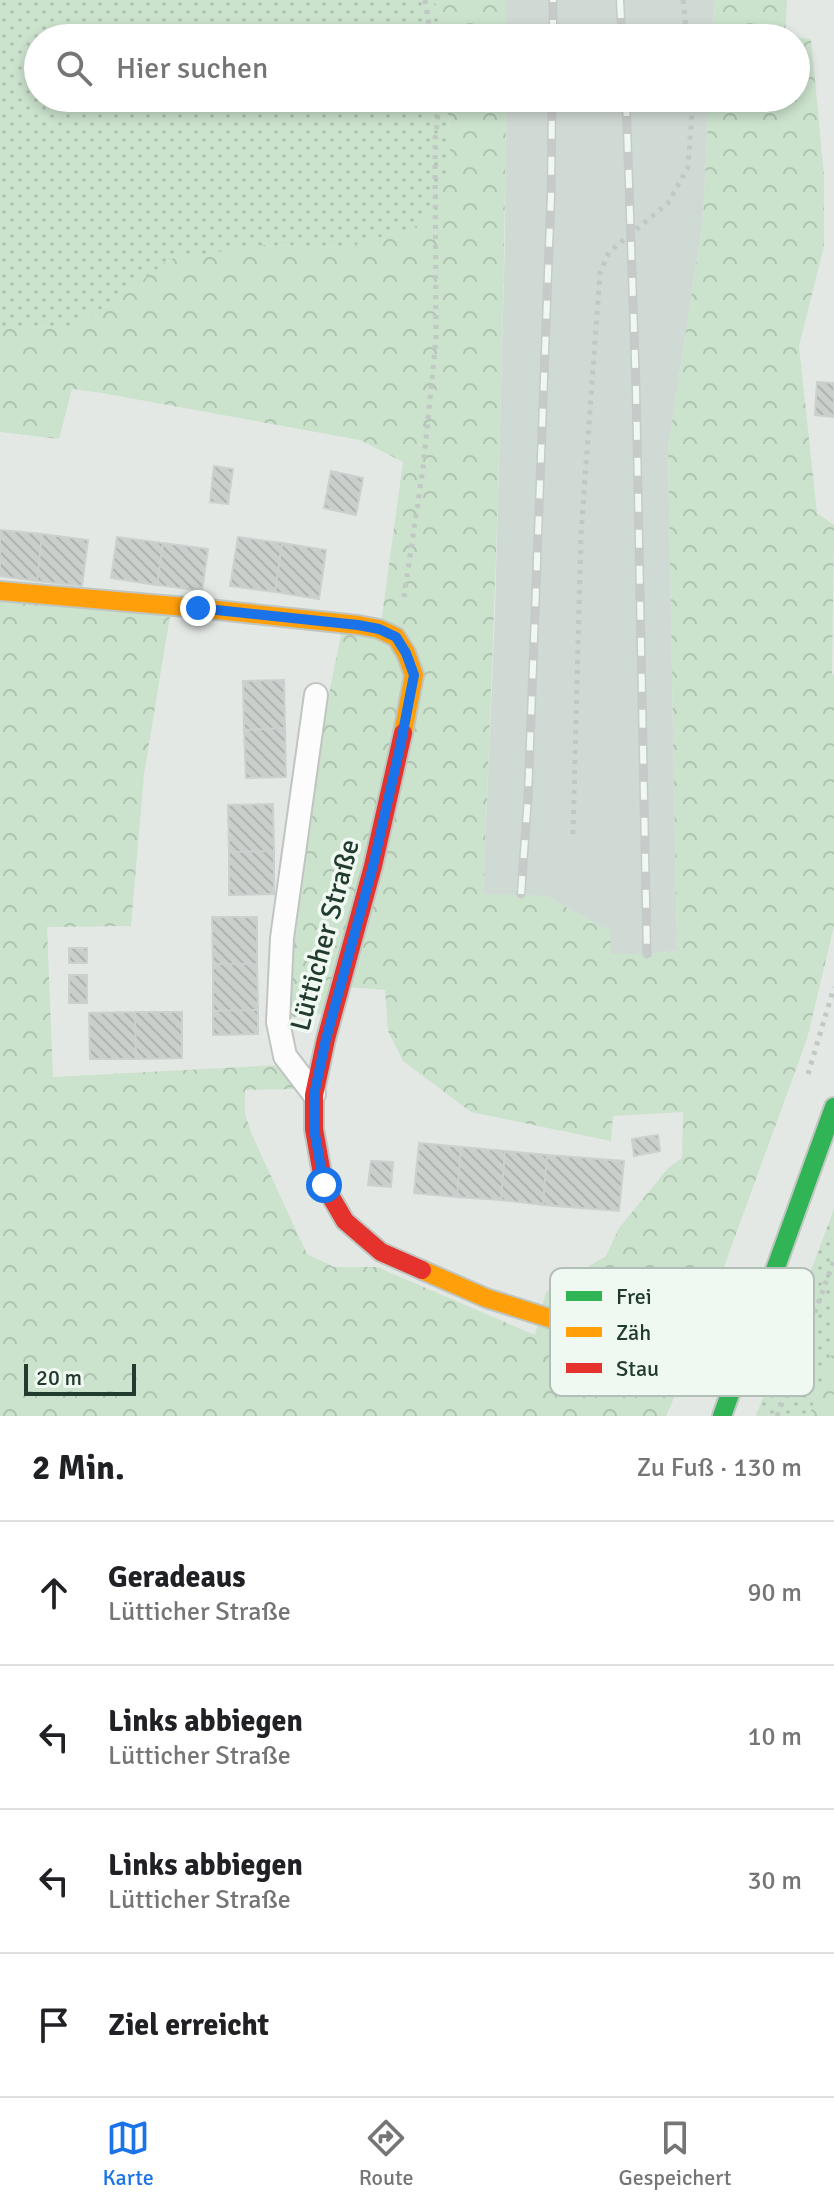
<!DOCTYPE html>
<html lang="de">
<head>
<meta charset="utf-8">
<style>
  body { margin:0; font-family:Signika,sans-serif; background:#f2f2f2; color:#202124 }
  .scale { position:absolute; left:24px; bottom:20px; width:112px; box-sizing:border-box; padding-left:8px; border:4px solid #213b2e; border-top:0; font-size:22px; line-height:28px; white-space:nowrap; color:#213b2e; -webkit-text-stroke:6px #f0f8f2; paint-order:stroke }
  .stop { position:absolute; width:24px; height:24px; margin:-18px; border:6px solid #1a73e8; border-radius:50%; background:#fff }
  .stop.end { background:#1a73e8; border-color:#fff; box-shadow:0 2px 8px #0008 }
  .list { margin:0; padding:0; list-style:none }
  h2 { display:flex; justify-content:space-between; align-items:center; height:104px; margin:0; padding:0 32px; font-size:34px }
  h2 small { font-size:26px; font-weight:400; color:#757577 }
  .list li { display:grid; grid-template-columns:52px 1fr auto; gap:24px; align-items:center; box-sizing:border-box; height:144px; padding:0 32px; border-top:2px solid #e0e0e0 }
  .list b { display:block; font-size:30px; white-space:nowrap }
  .list p { margin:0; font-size:26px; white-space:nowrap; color:#757577 }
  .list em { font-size:26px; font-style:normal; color:#757577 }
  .icon { flex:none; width:44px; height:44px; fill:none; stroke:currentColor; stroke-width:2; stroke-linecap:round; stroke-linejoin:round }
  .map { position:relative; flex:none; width:834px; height:1416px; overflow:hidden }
  .search { position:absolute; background:#fff; box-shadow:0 4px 12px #0003; left:24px; right:24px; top:24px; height:88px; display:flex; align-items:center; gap:20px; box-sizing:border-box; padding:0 28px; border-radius:44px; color:#757577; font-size:30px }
  .sheet { height:680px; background:#fff }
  nav { display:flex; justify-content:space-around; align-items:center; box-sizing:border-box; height:112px; border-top:2px solid #e0e0e0; background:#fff; font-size:22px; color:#757577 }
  nav a { display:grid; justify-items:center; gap:4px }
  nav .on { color:#1a73e8 }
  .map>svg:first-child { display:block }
</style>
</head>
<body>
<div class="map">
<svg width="834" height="1416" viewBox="0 0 834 1416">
  <defs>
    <pattern id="grass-dots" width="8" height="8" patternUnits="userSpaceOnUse" patternTransform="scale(2)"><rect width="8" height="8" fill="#cbe2cd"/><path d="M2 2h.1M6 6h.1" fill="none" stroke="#aec3b0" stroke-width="1.8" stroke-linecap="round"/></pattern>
    <pattern id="forest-crowns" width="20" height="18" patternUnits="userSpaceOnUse" patternTransform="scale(2)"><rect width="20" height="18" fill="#cbe2cd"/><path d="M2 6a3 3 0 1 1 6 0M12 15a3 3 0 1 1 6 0" fill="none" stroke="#aec3b0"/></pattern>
    <pattern id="building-back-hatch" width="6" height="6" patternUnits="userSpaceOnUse" patternTransform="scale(2)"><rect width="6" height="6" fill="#cacfcc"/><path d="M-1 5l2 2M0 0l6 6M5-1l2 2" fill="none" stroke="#adb3b0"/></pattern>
  </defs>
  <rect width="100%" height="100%" fill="#e3e8e5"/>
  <path fill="#d0dad4" d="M 506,0 L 714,0 L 712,38 L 506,38 Z
    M 506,98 L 709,98 L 703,219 L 668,449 L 677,951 L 647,954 L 611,954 L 601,927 L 546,896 L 483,895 L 495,613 L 505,241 Z"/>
  <path fill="url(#grass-dots)" d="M 0,0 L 435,0 L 442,38 L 38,38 L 38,98 L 447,98 L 450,143 L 449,170 L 435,204 L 414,228 L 347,247 L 264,245 L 118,299 L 71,327 L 13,326 L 0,328 Z
    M 834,1209 L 834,1347 L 809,1416 L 756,1416 Z"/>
  <path fill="url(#forest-crowns)" d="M 435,0 L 506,0 L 506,38 L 442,38 Z
    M 714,0 L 787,0 L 785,36 L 811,39 L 824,175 L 824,246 L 799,346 L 817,513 L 834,525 L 832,674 L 834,675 L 834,926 L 807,1039 L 686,1371 L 666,1416 L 0,1416 L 0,601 L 170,616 L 144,774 L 131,926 L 47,927 L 53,1077 L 278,1065 L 297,1089 L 245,1090 L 245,1114 L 252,1135 L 307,1254 L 334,1267 L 377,1267 L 535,1335 L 546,1292 L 606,1256 L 619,1228 L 669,1167 L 682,1158 L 683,1112 L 613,1116 L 611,1141 L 471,1112 L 403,1061 L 388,1031 L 385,990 L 348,987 L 323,1013 L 283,1019 L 303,842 L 327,703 L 345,616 L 381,623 L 403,462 L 360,440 L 96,392 L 72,389 L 59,439 L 0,432 L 0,328 L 13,326 L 71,327 L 118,299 L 170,259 L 264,245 L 347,247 L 414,228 L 435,204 L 449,170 L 450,143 L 447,98 L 506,98 C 504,364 494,629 483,894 L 546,896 L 601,927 L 610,928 L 611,954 L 646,954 L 677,951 L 668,449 L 703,219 L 709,98 L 796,98 L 796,38 L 712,38 Z
    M 834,1347 L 834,1416 L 809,1416 Z"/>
  <path fill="url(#building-back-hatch)" stroke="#cbd1ce" stroke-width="2" d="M 817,382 L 834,383 L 834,417 L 815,415 Z
    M 214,466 L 233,469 L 228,504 L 210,502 Z
    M 331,471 L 363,478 L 356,515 L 324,508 Z
    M 0,530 L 42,534 L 37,581 L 0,576 Z
    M 42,534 L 88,540 L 82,586 L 37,581 Z
    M 117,537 L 163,543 L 157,585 L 111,578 Z
    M 238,537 L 282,543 L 275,592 L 230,586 Z
    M 163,543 L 208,549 L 202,591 L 157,585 Z
    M 282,543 L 326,550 L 319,599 L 275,592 Z
    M 284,680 L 285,728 L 244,730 L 243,681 Z
    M 285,728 L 286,777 L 246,778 L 244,730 Z
    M 273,804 L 274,851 L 229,852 L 228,805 Z
    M 274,851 L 274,894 L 229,895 L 229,852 Z
    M 212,917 L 257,917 L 257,964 L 213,964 Z
    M 69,948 L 87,948 L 87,963 L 69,963 Z
    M 213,964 L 257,964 L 258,1010 L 213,1011 Z
    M 69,975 L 87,975 L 87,1003 L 69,1003 Z
    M 258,1010 L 258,1034 L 213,1035 L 213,1011 Z
    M 135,1012 L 182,1012 L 182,1058 L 136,1059 Z
    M 135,1012 L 136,1059 L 90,1059 L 89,1013 Z
    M 658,1135 L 660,1151 L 634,1156 L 632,1139 Z
    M 419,1143 L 461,1147 L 457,1197 L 414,1193 Z
    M 461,1147 L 505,1151 L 501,1200 L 457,1197 Z
    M 505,1151 L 547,1155 L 543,1205 L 501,1200 Z
    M 547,1155 L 624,1161 L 619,1211 L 543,1205 Z
    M 371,1161 L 393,1162 L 391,1187 L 368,1185 Z"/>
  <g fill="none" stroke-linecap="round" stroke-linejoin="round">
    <g stroke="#c0c5c2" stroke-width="26">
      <path id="lane" d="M 314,1094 L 285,1056 L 278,1022 L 282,938 L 316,695"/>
    </g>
    <g stroke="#bfc6c2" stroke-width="22">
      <path id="fast" d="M 722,1416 L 834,1107"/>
    </g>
    <g stroke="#bfc6c2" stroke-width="22">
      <path id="slow" d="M 0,591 L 198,608 L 358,625 L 379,629 L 396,637 L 406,653 L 414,675 L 403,733
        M 422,1270 L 486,1298 L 568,1324 L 735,1386"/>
    </g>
    <g stroke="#bfc6c2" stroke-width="22">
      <path id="jam" d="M 403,733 L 373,866 L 326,1039 L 314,1095 L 314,1129 L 324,1185 L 345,1221 L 381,1252 L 422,1270"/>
    </g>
    <path stroke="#c0c9c3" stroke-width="5" stroke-dasharray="4 6" stroke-linecap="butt" d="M 425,0 L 431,38
      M 683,0 L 687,38
      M 404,597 L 423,468 L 436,340 L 435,140 L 440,98
      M 573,834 L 581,534 L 600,273 L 609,252 L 668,203 L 688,167 L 693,98
      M 808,1074 L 834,987
      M 777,1416 L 834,1260"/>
    <use href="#lane" stroke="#fbfcfb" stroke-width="22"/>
    <use href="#fast" stroke="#30b455" stroke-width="18"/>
    <use href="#slow" stroke="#ff9f0a" stroke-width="18"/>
    <use href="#jam" stroke="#e5322d" stroke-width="18"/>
    <g stroke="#c6cac8" stroke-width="9">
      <path id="rail" d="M 620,0 L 622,38
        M 553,38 L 553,0
        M 626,98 L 636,389 L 647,954
        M 521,894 L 528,796 L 551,195 L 552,98"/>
    </g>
    <use href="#rail" stroke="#f0f8f2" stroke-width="6" stroke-dasharray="18" stroke-linecap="butt"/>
  </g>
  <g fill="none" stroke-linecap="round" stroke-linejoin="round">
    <path stroke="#1a73e8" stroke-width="10" d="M 198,608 L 358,625 L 379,629 L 396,637 L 406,653 L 414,675 L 400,747 L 373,866 L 326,1039 L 314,1095 L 314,1129 L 324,1185"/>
  </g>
  <g text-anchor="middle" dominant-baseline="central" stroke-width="7" stroke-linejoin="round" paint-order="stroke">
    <g font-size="28" fill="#213b2e" stroke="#f0f8f2">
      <text transform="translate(325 935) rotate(-75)">Lütticher Straße</text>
    </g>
  </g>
  <rect x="550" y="1268" width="264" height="128" rx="12" fill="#f0f8f2" stroke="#b2bfb7" stroke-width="2"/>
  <rect x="566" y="1291" width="36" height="10" fill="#30b455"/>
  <rect x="566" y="1327" width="36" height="10" fill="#ff9f0a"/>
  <rect x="566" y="1363" width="36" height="10" fill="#e5322d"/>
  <g font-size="22" fill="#213b2e">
    <text x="616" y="1304">Frei</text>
    <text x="616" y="1340">Zäh</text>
    <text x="616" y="1376">Stau</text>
  </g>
</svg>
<div class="scale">20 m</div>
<div class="stop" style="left:324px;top:1185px"></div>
<div class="stop end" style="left:198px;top:608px"></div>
<div class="search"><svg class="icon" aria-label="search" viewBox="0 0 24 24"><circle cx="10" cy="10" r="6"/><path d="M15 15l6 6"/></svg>Hier suchen</div>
</div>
<section class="sheet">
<h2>2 Min.<small>Zu Fuß · 130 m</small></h2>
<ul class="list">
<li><svg class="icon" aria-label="ahead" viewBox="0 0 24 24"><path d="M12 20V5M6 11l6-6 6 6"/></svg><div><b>Geradeaus</b><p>Lütticher Straße</p></div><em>90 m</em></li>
<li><svg class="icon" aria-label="left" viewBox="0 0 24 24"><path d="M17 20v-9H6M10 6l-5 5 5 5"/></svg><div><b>Links abbiegen</b><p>Lütticher Straße</p></div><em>10 m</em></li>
<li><svg class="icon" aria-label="left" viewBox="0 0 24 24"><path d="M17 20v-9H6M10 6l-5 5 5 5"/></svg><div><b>Links abbiegen</b><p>Lütticher Straße</p></div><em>30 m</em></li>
<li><svg class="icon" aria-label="arrive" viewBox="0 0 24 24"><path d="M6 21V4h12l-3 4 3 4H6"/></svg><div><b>Ziel erreicht</b></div></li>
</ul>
</section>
<nav>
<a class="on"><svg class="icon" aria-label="map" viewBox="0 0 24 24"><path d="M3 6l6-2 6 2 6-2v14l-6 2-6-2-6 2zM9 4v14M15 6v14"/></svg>Karte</a>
<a><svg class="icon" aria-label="directions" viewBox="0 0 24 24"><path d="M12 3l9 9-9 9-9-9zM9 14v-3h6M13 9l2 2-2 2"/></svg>Route</a>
<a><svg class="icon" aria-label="saved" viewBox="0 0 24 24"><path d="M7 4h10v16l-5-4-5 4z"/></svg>Gespeichert</a>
</nav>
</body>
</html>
